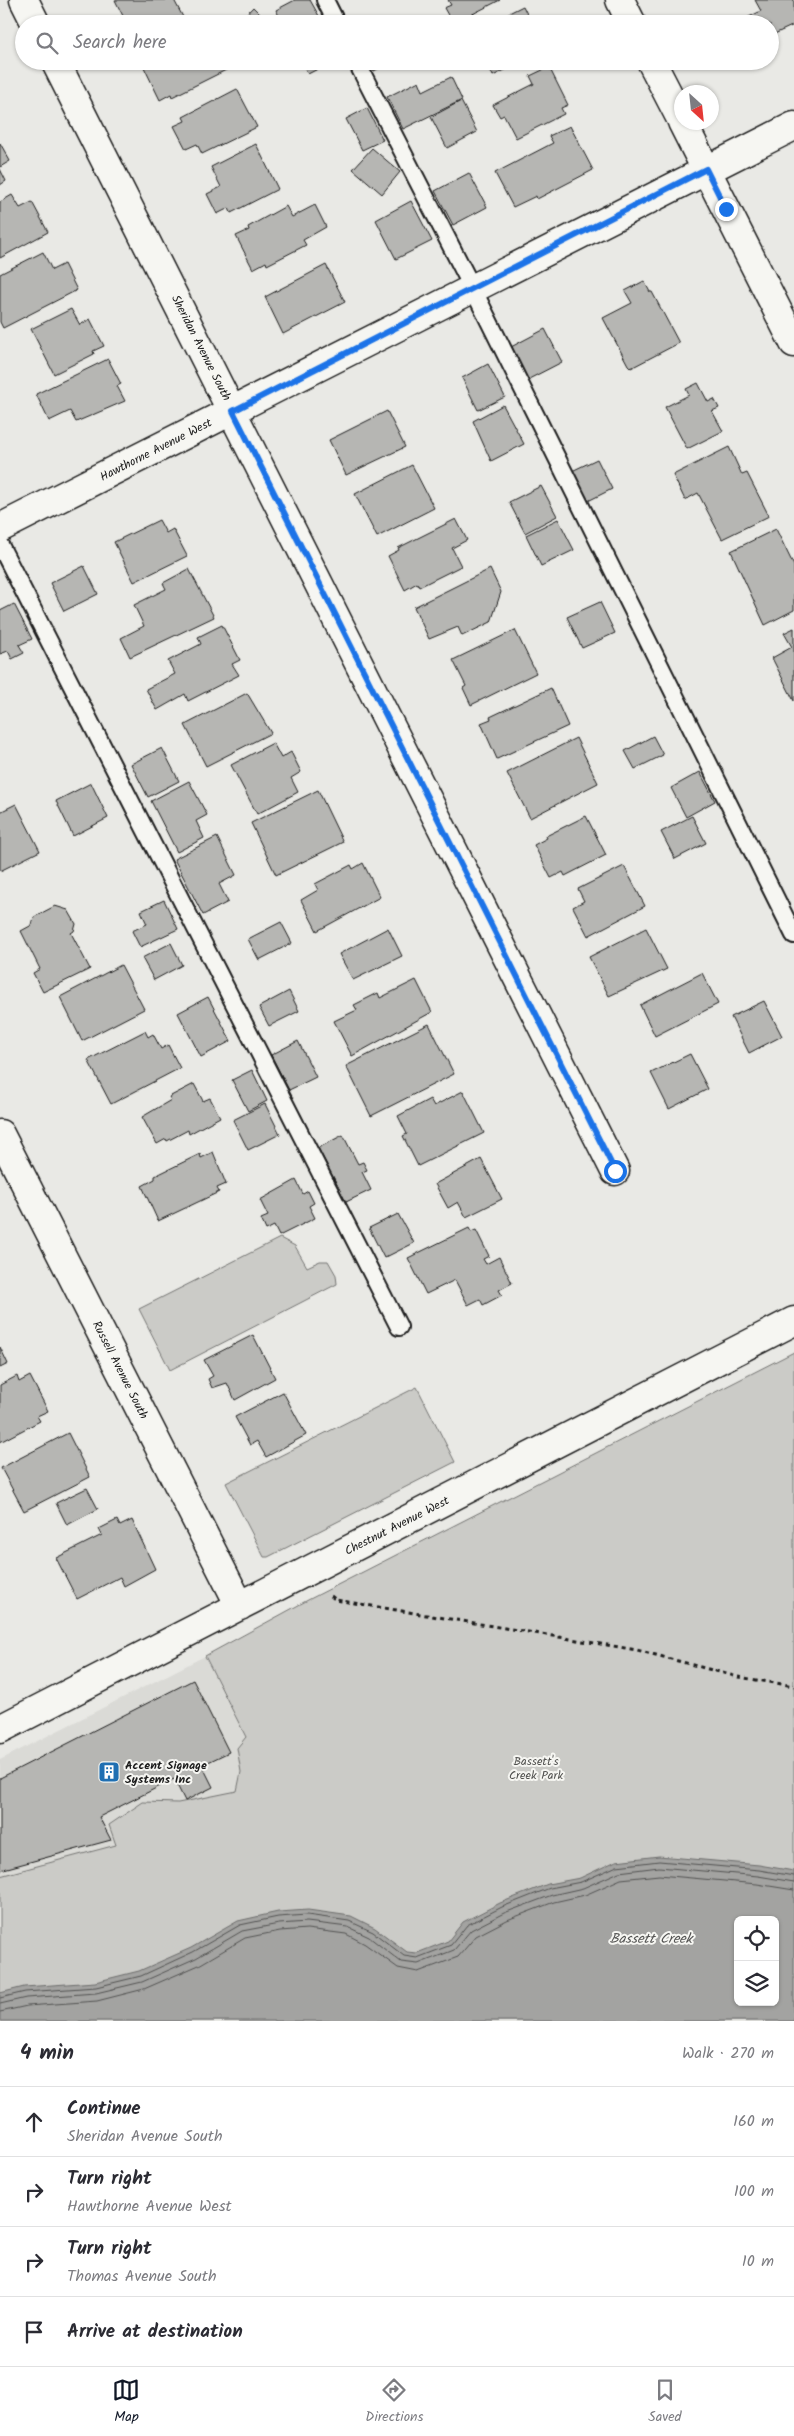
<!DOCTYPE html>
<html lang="en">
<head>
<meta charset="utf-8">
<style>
  body { margin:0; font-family:Kalam,sans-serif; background:#f7f7f7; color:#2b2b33 }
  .controls { position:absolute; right:15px; bottom:15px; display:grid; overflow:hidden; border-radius:8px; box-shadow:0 1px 4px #0004 }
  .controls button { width:45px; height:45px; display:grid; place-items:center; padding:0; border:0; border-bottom:1px solid #e1e1e2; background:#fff; color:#2b2b33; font:25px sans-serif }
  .compass { position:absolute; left:674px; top:85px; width:45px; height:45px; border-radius:50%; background:#fff; box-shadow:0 1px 4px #0004; rotate:153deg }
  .stop { position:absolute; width:15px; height:15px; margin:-11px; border:4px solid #1a73e8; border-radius:50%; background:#fff }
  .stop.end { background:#1a73e8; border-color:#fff; box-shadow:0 1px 5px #0008 }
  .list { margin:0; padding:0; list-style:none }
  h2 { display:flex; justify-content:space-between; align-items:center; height:65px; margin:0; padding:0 20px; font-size:21px }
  h2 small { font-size:16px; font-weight:400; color:#7c7c81 }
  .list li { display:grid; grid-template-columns:32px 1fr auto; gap:15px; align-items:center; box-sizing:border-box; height:70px; padding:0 20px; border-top:1px solid #e1e1e2 }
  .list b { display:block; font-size:19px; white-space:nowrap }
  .list p { margin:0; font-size:16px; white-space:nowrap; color:#7c7c81 }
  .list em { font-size:16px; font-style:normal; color:#7c7c81 }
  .icon { flex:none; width:28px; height:28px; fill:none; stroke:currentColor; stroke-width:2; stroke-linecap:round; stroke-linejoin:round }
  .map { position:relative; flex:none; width:794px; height:2021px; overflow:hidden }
  .search { position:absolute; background:#fff; box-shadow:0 1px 4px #0004; left:15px; right:15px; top:15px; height:55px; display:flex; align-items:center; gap:12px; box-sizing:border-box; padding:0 18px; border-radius:28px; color:#7c7c81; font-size:19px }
  .sheet { height:345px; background:#fff }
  nav { display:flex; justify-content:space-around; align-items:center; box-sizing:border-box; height:70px; border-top:1px solid #e1e1e2; background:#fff; font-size:14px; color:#7c7c81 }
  nav a { display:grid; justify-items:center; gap:2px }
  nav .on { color:#111827 }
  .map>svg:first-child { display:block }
</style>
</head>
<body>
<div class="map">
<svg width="794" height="2021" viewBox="0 0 794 2021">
  <rect width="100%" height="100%" fill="#e9e9e5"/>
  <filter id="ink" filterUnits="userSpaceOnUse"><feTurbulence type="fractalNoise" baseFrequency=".02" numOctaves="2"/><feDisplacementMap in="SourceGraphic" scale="10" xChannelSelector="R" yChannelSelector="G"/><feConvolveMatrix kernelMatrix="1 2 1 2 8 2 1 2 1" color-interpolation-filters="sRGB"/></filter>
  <g filter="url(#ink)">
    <path fill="#dadad6" d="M 205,1656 L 289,1820 L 117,1845 L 0,1876 L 0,1760 Z"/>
    <path fill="#cbcbc7" stroke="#747472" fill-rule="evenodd" d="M 280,1238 L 295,1246 L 307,1267 L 320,1261 L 328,1261 L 336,1275 L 337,1284 L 170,1370 L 139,1309 Z
      M 794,1352 L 794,2021 L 0,2021 L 0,1876 L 116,1845 L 109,1825 L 143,1802 L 178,1803 L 237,1791 L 241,1772 L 237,1748 L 246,1737 L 205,1656 L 306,1601 ZM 738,1920 L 775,1920 L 775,2002 L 738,2002 Z
      M 417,1387 L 455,1462 L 268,1557 L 264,1557 L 226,1483 Z"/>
    <path fill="#a3a3a1" stroke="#6d6d6c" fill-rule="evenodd" d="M 659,1856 L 759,1865 L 794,1871 L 794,2021 L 0,2021 L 0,1993 L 24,1987 L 95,1982 L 139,1971 L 191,1948 L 238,1921 L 278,1912 L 308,1910 L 351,1916 L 375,1928 L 407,1952 L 417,1953 L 448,1941 L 463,1922 L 500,1903 L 548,1884 L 580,1878 L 616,1861 ZM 738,1920 L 775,1920 L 775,2002 L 738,2002 Z"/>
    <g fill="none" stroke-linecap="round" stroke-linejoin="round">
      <path stroke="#525251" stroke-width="1" d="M 0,1998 L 25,1992 L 96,1987 L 141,1976 L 193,1952 L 240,1925 L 278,1917 L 307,1915 L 349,1921 L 373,1932 L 404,1956 L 417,1958 L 451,1945 L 467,1925 L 502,1907 L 550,1888 L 581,1882 L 617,1866 L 659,1861 L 759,1870 L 794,1876
        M 0,2004 L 26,1998 L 96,1993 L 142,1982 L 196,1958 L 242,1931 L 279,1924 L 307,1922 L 348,1927 L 369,1937 L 401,1962 L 418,1964 L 454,1950 L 471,1930 L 504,1913 L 552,1895 L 583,1888 L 619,1872 L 659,1867 L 758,1876 L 794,1882
        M 0,2012 L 27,2006 L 97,2001 L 144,1989 L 199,1965 L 245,1938 L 280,1931 L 307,1929 L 346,1934 L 365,1944 L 398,1968 L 418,1972 L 458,1957 L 476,1936 L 507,1920 L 554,1902 L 585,1895 L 621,1879 L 659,1875 L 757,1884 L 794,1890"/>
    </g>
    <path fill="#b6b6b3" stroke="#1c1c1c" d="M 115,0 L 174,0 L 184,19 L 174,24 L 127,24 Z
      M 295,0 L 310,0 L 323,23 L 283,24 L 276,10 Z
      M 448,0 L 500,0 L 453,24 L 444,8 L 451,5 Z
      M 755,0 L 794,0 L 794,25 L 770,36 L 770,24 L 747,24 L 745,19 L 761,11 Z
      M 523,6 L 532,24 L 487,24 Z
      M 253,7 L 264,18 L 259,24 L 237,24 Z
      M 151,61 L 226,61 L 230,68 L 172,97 L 171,94 L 160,100 L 143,65 Z
      M 301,61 L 333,61 L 308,74 Z
      M 369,61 L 393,61 L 374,71 Z
      M 486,61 L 523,61 L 493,76 Z
      M 549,67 L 568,105 L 561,108 L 564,114 L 516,138 L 504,115 L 500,117 L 493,105 L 534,84 L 530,76 Z
      M 451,77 L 462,100 L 403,129 L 387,97 L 419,81 L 423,91 Z
      M 237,89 L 257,127 L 202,154 L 197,144 L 186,149 L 174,126 L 185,121 L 183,117 Z
      M 461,101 L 477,132 L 447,148 L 431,117 Z
      M 367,108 L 383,140 L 362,150 L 346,119 Z
      M 570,126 L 593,170 L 537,199 L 536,196 L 513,207 L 495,173 L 553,143 L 549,136 Z
      M 0,143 L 10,161 L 0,167 Z
      M 256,144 L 278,189 L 231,213 L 229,208 L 217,214 L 207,194 L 221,187 L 211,167 Z
      M 372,148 L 400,172 L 382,194 L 353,169 Z
      M 0,169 L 6,181 L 0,185 Z
      M 469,173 L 487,207 L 453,225 L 435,191 Z
      M 12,195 L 20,208 L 32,202 L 48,232 L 0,258 L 0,202 Z
      M 411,201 L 432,241 L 396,259 L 376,220 Z
      M 315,205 L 326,227 L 303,240 L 306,245 L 267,265 L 266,262 L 253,269 L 236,236 L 249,230 L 248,227 L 286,206 L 292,217 Z
      M 43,252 L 52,270 L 64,264 L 77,290 L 3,328 L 0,322 L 0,274 Z
      M 326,265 L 345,302 L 283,334 L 265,297 Z
      M 644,281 L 650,292 L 652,292 L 679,343 L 631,368 L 628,365 L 603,318 L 632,303 L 625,291 Z
      M 71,309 L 80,325 L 90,319 L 104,346 L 93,351 L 94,354 L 54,374 L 31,329 Z
      M 545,329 L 562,362 L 527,380 L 511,347 Z
      M 108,359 L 121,384 L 117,386 L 125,401 L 76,422 L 70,411 L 49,421 L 36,394 Z
      M 488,364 L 505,397 L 478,410 L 462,378 Z
      M 698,383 L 708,402 L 714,399 L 719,408 L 712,411 L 723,431 L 687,449 L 665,407 L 689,395 L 686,389 Z
      M 503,405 L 524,444 L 491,461 L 473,421 Z
      M 387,411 L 405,447 L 346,475 L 329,440 Z
      M 729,447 L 742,475 L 747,473 L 769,516 L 722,539 L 698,493 L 685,500 L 673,475 Z
      M 597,459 L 612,489 L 588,501 L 572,471 Z
      M 412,465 L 434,508 L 377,537 L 355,494 Z
      M 541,486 L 557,516 L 525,533 L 509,502 Z
      M 456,519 L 467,540 L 452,548 L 461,566 L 419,587 L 417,583 L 405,590 L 388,556 L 399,550 L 398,548 Z
      M 558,519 L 574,550 L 541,566 L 526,535 Z
      M 159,520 L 166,533 L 173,529 L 187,556 L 134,582 L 114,542 Z
      M 776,529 L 794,566 L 794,610 L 765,625 L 731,551 Z
      M 84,566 L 98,594 L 64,611 L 50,583 Z
      M 189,569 L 214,617 L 130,657 L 121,638 L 144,626 L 134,605 L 166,589 L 163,583 Z
      M 490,569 L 501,592 L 491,622 L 462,636 L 458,627 L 429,639 L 414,607 Z
      M 600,602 L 615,633 L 582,648 L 567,617 Z
      M 14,604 L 32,639 L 19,645 L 24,653 L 12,659 L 8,651 L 0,654 L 0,611 Z
      M 222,625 L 240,660 L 232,664 L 239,675 L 188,701 L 185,694 L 157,710 L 146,689 L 175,674 L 168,661 L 201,644 L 198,637 Z
      M 794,628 L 794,701 L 772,658 L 792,647 L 784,633 Z
      M 515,630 L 536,673 L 471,705 L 463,688 L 466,686 L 453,660 Z
      M 551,688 L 568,726 L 497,759 L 481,723 L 491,719 L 490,717 Z
      M 247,693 L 271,733 L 206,766 L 185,725 Z
      M 653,736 L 663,755 L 635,769 L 625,751 Z
      M 576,738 L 598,783 L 530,818 L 507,773 Z
      M 273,743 L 281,758 L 291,752 L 301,772 L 291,778 L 298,792 L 257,814 L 231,765 Z
      M 162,748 L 179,781 L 148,797 L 131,764 Z
      M 700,772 L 715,801 L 686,817 L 671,788 Z
      M 189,781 L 207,815 L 196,821 L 204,838 L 177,852 L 151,801 Z
      M 91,783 L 108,818 L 73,836 L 56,801 Z
      M 318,790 L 343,842 L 276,875 L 251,823 Z
      M 16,804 L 40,851 L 0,871 L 0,812 Z
      M 586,816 L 606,855 L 565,876 L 563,872 L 551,878 L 534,845 L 547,838 L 546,836 Z
      M 692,816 L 706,843 L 675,859 L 661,832 Z
      M 217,837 L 236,875 L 219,884 L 228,902 L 203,915 L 174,859 Z
      M 363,863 L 380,897 L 317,931 L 301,900 L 318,890 L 315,884 L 351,865 L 353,869 Z
      M 624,866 L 645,906 L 588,936 L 573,907 L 584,901 L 578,889 Z
      M 164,900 L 178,929 L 140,947 L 132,931 L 147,924 L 141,911 Z
      M 55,906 L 68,910 L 76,924 L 74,931 L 71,933 L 90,969 L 43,992 L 33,973 L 40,969 L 21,931 L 32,925 L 34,917 Z
      M 281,922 L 292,943 L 259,960 L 248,939 Z
      M 388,928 L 402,956 L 353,980 L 339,954 Z
      M 646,928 L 667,969 L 609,996 L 589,957 Z
      M 171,943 L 182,965 L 154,980 L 142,958 Z
      M 121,965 L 144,1009 L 82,1041 L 60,997 Z
      M 702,973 L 718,1004 L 655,1036 L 640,1005 Z
      M 416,980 L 432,1012 L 352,1056 L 334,1021 L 357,1010 L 354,1005 L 378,993 L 380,998 Z
      M 289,991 L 299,1011 L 269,1026 L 259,1007 Z
      M 208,997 L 231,1041 L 201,1057 L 178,1013 Z
      M 764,1001 L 782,1036 L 749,1053 L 731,1017 Z
      M 429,1024 L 454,1074 L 371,1116 L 346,1066 Z
      M 145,1031 L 148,1037 L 153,1034 L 161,1049 L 168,1045 L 180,1068 L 111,1104 L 88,1060 Z
      M 298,1041 L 316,1077 L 289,1090 L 271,1055 Z
      M 690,1054 L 708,1089 L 669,1109 L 651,1073 Z
      M 252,1070 L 267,1101 L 248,1111 L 232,1080 Z
      M 194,1084 L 203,1101 L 210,1098 L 220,1117 L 189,1134 L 188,1130 L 167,1141 L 166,1139 L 157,1144 L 142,1117 L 171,1100 L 169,1097 Z
      M 463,1091 L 484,1133 L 418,1166 L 403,1136 L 407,1134 L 398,1116 L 430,1099 L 434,1106 Z
      M 265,1104 L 280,1134 L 248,1150 L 233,1120 Z
      M 343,1135 L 358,1164 L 363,1162 L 367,1170 L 362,1172 L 371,1190 L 346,1202 L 318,1148 Z
      M 213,1152 L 226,1184 L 217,1188 L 219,1192 L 158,1221 L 142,1186 L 155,1179 L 155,1176 L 200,1154 L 201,1158 Z
      M 481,1159 L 502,1199 L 466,1217 L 458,1202 L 448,1208 L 435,1184 Z
      M 296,1180 L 303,1194 L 308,1191 L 314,1203 L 309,1206 L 315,1218 L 279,1236 L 274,1226 L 266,1230 L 261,1219 L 268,1216 L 260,1200 Z
      M 398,1214 L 414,1243 L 384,1258 L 369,1228 Z
      M 469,1228 L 471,1232 L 476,1230 L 489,1256 L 483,1259 L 486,1264 L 499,1257 L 512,1283 L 499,1290 L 502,1295 L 483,1305 L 480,1299 L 468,1305 L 455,1280 L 426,1294 L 408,1258 Z
      M 253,1335 L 275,1378 L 235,1400 L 227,1383 L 212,1388 L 208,1379 L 213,1376 L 204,1360 Z
      M 0,1347 L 8,1364 L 0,1368 Z
      M 17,1376 L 19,1382 L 30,1376 L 48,1411 L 37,1416 L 40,1421 L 0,1442 L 0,1385 Z
      M 283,1392 L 306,1435 L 266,1457 L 257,1441 L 250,1445 L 235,1417 Z
      M 68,1433 L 90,1477 L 24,1511 L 1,1468 Z
      M 87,1488 L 98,1509 L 67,1525 L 56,1503 Z
      M 117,1520 L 120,1526 L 132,1520 L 155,1569 L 124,1586 L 120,1577 L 77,1599 L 56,1558 L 102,1535 L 99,1529 Z
      M 193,1680 L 229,1752 L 202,1765 L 213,1787 L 185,1801 L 174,1779 L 99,1817 L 111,1840 L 0,1870 L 0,1778 Z"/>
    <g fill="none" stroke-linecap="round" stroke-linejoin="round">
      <g stroke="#1c1c1c" stroke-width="20">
        <path id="service" d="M 325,0 L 337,24
          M 356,61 L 473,289 L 794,935
          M 0,545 L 399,1327"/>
      </g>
      <g stroke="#1c1c1c" stroke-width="31">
        <path id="minor" d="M 24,0 L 36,24
          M 620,0 L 632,24
          M 55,61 L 615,1171
          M 651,61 L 682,121
          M 682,122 L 794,343
          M 0,528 L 794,126
          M 0,1134 L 240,1606
          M 0,1729 L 794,1321"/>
      </g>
      <path stroke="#1c1c1c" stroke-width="3" stroke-dasharray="4 4" stroke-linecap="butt" d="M 331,1596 L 336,1600 L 637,1650 L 738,1677 L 794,1686"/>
      <use href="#service" stroke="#f6f6f2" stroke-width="16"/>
      <use href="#minor" stroke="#f6f6f2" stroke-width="28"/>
    </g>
  </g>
  <g fill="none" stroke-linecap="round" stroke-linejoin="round" filter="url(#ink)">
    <path stroke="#1a73e8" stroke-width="6" d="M 615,1171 L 233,411 L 706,169 L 726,209"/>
  </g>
  <defs>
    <g id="building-square" transform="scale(1.125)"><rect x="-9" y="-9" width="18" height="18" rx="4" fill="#1f6fb2" stroke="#f6f6f2"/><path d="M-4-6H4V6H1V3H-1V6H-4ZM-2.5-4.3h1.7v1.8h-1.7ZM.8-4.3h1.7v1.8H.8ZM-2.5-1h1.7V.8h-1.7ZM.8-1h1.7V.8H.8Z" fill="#fff"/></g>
  </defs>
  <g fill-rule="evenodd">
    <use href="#building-square" x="109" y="1772"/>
  </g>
  <g text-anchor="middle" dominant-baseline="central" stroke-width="4" stroke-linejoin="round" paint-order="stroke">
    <g font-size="12" fill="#1c1c1c" stroke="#f6f6f2">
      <text transform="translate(201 348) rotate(63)">Sheridan Avenue South</text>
      <text transform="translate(156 450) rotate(-27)">Hawthorne Avenue West</text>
      <text transform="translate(120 1370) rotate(63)">Russell Avenue South</text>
      <text transform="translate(397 1526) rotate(-27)">Chestnut Avenue West</text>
    </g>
    <g font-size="12" fill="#51514f" stroke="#f6f6f2">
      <text x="536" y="1761">Bassett's<tspan x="536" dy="14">Creek Park</tspan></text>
    </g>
    <g font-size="12" font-weight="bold" fill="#1c1c1c" stroke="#f6f6f2" text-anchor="start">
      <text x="125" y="1765">Accent Signage<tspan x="125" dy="14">Systems Inc</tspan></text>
    </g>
    <g font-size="14" font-style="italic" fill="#525251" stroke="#f6f6f2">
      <text x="651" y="1939">Bassett Creek</text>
    </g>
  </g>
</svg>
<div class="controls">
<button><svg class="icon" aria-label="locate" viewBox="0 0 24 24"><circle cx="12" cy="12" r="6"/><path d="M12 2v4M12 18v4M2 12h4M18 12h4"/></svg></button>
<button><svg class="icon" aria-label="layers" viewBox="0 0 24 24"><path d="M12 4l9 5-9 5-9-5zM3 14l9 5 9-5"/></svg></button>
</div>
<svg class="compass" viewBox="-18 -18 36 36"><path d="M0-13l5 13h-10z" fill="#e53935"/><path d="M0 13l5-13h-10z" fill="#7c7c81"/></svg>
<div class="stop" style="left:615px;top:1171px"></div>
<div class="stop end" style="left:726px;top:209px"></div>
<div class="search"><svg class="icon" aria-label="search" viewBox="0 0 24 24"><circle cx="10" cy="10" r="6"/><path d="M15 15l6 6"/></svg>Search here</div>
</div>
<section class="sheet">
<h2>4 min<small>Walk · 270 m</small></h2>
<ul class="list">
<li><svg class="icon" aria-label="ahead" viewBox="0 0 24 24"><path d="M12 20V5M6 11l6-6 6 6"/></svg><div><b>Continue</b><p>Sheridan Avenue South</p></div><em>160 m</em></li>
<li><svg class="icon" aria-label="right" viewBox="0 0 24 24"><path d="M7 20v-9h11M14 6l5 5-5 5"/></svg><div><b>Turn right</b><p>Hawthorne Avenue West</p></div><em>100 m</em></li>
<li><svg class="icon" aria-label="right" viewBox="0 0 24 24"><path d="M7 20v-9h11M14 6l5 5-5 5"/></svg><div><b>Turn right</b><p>Thomas Avenue South</p></div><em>10 m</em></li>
<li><svg class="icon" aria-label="arrive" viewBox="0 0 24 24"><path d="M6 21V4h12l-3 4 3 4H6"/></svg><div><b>Arrive at destination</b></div></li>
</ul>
</section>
<nav>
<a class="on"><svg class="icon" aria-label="map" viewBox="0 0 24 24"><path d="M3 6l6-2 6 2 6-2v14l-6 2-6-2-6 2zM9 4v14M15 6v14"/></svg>Map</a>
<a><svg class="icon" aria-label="directions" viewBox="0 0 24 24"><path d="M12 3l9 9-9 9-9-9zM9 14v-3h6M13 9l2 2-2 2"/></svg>Directions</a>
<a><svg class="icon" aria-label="saved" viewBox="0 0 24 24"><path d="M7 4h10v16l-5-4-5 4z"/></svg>Saved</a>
</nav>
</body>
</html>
